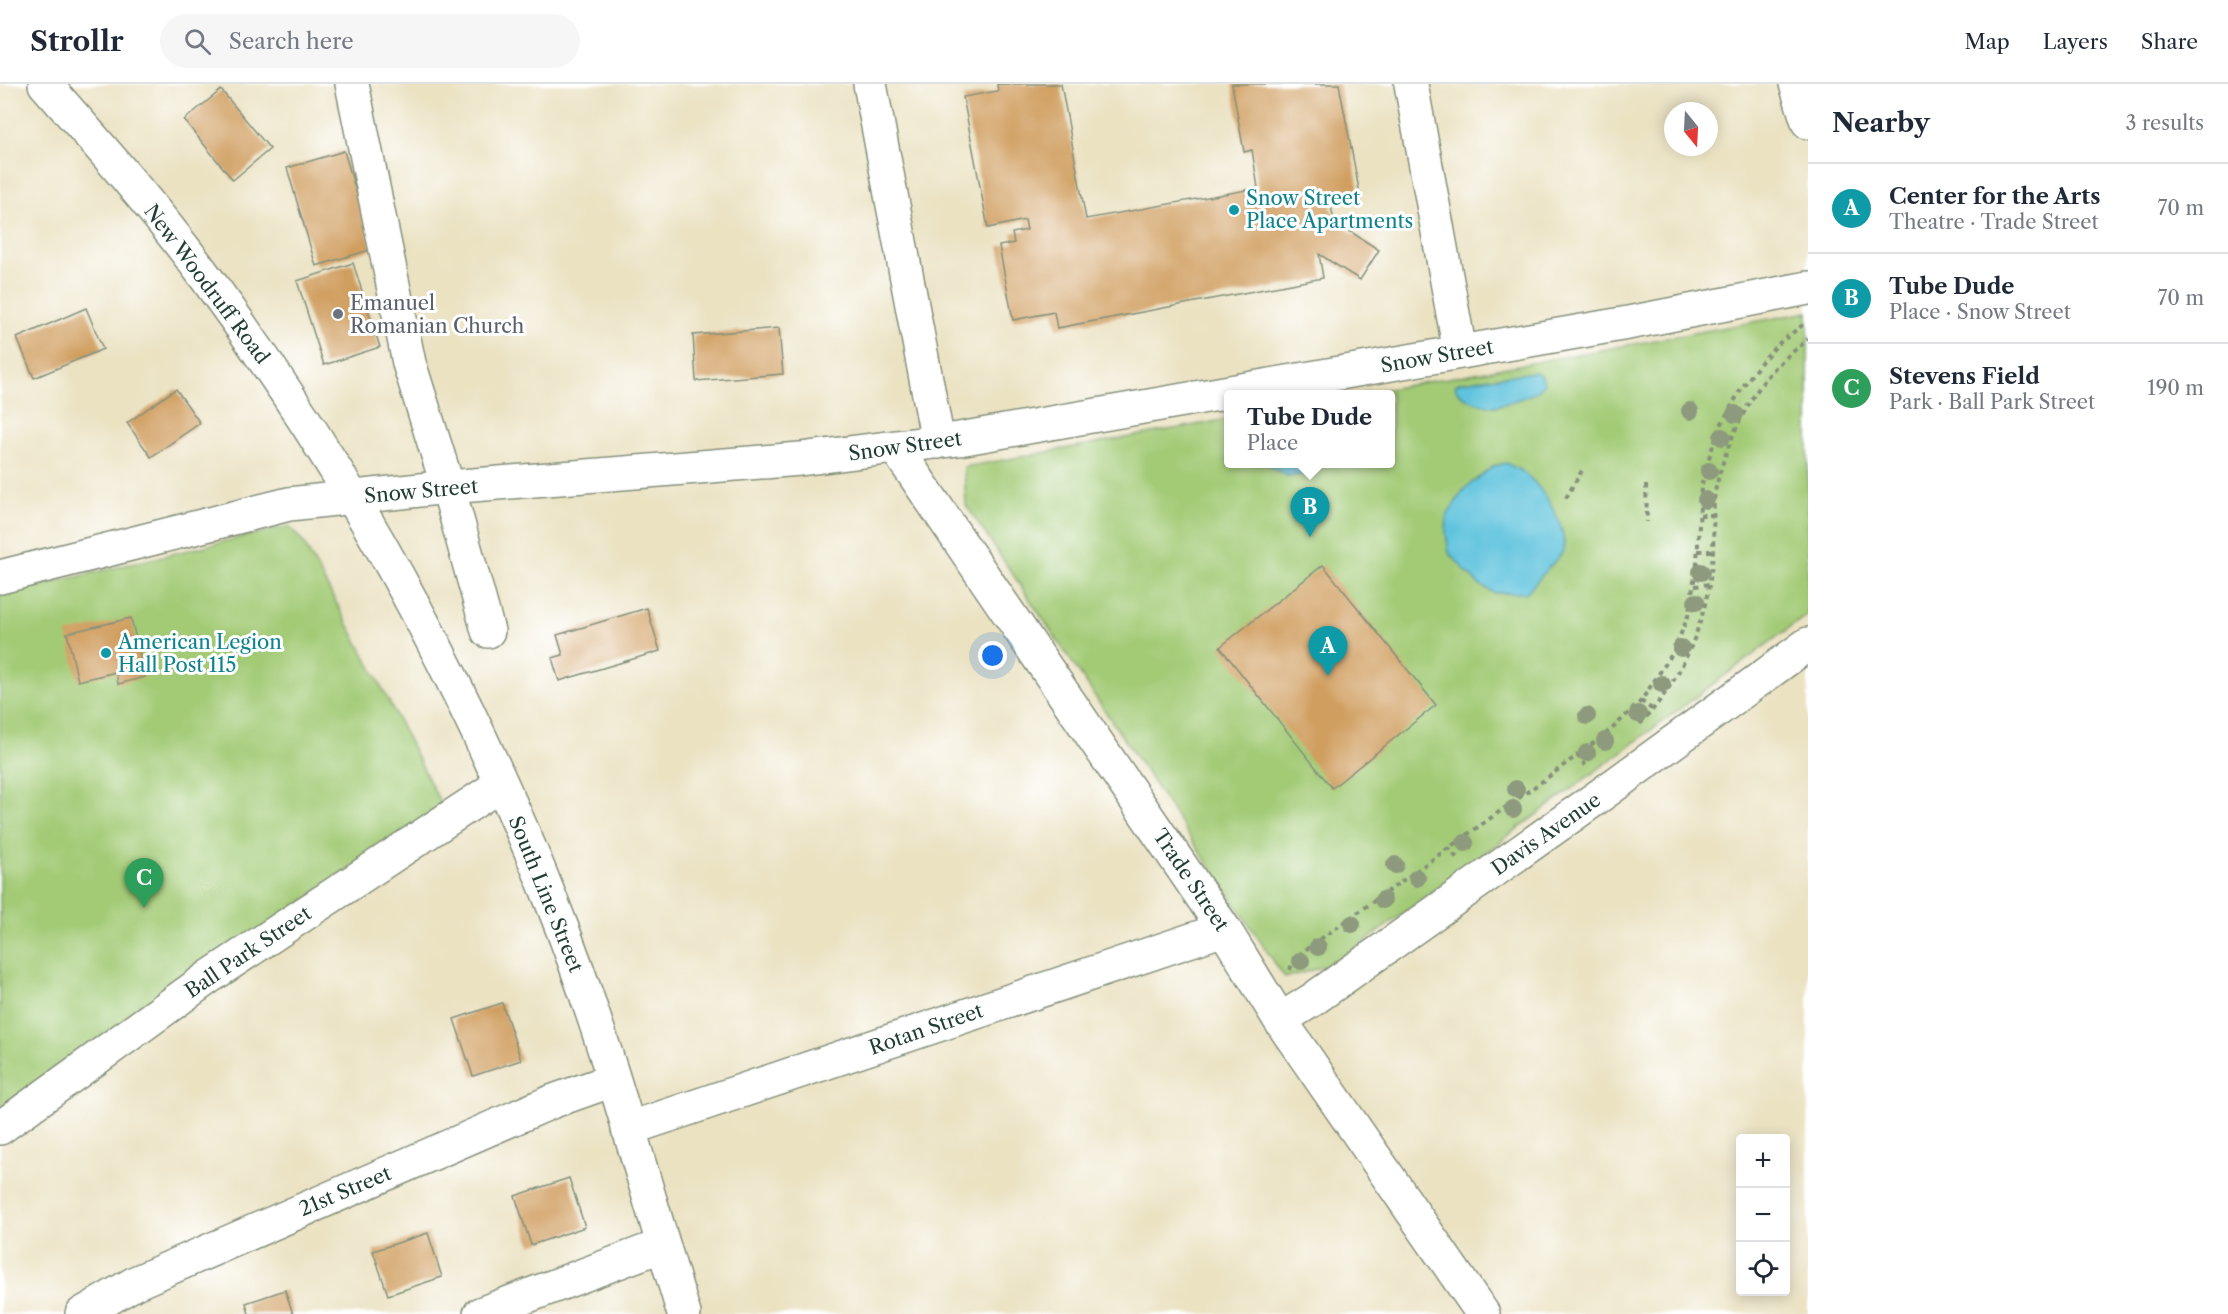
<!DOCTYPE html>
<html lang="en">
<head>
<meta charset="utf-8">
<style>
  body { margin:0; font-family:"Libre Caslon Text",serif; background:#f6f6f7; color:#1f2937 }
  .controls { position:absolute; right:18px; bottom:18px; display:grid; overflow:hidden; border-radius:6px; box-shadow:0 3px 15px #0003 }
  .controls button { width:54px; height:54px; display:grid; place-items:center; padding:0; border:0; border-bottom:2px solid #e0e1e3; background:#fff; color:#1f2937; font:30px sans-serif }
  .compass { position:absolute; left:1664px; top:18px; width:54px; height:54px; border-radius:50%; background:#fff; box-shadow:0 3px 15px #0003; rotate:162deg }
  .you { position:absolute; left:993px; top:572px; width:21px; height:21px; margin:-15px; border:4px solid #fff; border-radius:50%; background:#1a73e8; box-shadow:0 0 0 9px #1a73e833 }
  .badge { display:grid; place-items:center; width:39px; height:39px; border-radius:50%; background:#d1495b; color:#fff; font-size:20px; font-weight:700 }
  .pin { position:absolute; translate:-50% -50px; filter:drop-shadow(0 2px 3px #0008) }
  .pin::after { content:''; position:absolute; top:32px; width:21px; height:18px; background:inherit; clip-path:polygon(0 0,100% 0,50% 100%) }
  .popup { position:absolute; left:1224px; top:306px; width:171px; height:78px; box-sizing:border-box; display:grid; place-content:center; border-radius:6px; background:#fff; filter:drop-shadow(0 2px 4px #0005); font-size:20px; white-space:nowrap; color:#747a83 }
  .popup b { font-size:22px; color:#1f2937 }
  .popup::after { content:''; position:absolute; left:50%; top:100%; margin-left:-12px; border:12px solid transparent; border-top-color:#fff }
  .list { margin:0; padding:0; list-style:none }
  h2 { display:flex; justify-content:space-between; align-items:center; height:78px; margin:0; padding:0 24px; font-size:26px }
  h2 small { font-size:20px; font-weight:400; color:#747a83 }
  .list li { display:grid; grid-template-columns:39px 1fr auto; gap:18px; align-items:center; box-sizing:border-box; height:90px; padding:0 24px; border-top:2px solid #e0e1e3 }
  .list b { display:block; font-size:22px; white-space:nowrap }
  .list p { margin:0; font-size:20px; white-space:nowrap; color:#747a83 }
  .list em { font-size:20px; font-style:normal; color:#747a83 }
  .icon { flex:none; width:33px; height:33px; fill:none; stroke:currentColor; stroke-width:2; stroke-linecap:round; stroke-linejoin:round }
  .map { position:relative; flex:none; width:1808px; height:1230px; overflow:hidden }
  header { display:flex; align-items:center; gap:36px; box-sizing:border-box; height:84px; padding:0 30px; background:#fff; border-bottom:2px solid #e0e1e3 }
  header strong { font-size:28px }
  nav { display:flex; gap:33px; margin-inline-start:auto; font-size:21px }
  .search { width:420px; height:54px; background:#f6f6f7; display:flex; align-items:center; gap:15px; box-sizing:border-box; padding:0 21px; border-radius:33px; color:#747a83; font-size:22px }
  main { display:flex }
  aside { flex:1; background:#fff }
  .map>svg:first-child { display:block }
</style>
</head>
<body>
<header>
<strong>Strollr</strong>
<div class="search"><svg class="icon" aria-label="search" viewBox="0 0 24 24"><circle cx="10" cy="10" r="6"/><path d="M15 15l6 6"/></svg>Search here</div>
<nav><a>Map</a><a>Layers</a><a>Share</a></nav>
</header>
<main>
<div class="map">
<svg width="1808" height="1230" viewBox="0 0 1808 1230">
  <rect width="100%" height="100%" fill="#fff"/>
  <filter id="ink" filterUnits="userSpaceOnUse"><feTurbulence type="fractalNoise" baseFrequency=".0167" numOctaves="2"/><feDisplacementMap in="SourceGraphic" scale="12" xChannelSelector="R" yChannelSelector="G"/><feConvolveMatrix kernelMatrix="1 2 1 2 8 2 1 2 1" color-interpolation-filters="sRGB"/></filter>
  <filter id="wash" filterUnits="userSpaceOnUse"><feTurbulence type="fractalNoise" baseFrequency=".008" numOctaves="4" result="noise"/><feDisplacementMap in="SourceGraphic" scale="24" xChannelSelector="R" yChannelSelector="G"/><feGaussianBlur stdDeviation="1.35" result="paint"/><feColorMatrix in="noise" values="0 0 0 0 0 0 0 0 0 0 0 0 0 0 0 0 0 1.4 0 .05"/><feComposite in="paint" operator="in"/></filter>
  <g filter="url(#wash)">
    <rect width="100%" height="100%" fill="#ebe2c2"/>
    <path fill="#a3cb76" stroke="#618455" stroke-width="1.5" d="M 1808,228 L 1808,530 L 1336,879 L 1285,894 L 966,421 L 964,383 L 1229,335 L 1229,380 L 1391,380 L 1391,310 L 1361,310 Z
      M 289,442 L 303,458 L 375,590 L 442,722 L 0,1024 L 0,511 Z"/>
    <path fill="#5fc3dd" stroke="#3f8088" stroke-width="1.5" d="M 1535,288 L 1541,291 L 1544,299 C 1543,301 1540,305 1538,307 C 1532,311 1501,322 1493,322 C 1483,322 1455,313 1455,301 L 1461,298 Z
      M 1506,379 C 1512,382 1518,385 1523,388 C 1542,401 1571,446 1562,469 L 1526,509 L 1494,509 L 1478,500 L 1449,469 L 1446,449 L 1447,432 L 1464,405 L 1494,382 Z
      M 1266,380 L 1315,380 L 1302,391 L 1287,392 Z"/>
    <g id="blocks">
      <path fill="#d09f60" d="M 997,0 L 1061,0 L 1086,135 L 1258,104 L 1252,66 L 1244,68 L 1232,0 L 1339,0 L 1360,111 L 1330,117 L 1334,137 L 1379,166 L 1360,196 L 1319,170 L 1323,194 L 1057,244 L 1054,228 L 1013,236 L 999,162 L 1014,159 L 1012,149 L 1027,146 L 1025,136 L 988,144 L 963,13 L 998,7 Z
        M 221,6 L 270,65 L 233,96 L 184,36 Z
        M 344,67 L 373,165 L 316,182 L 287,84 Z
        M 353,179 L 380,263 L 324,281 L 297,197 Z
        M 86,224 L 103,265 L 34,294 L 17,254 Z
        M 779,244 L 783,290 L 696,297 L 693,251 Z
        M 176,305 L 200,339 L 151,373 L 127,339 Z
        M 1323,481 L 1436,621 L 1332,704 L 1220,563 Z
        M 647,524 L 660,567 L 559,597 L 552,574 L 563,571 L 557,551 Z
        M 131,534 L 145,593 L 118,600 L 116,588 L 78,597 L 67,549 Z
        M 502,919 L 521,976 L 473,992 L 454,935 Z
        M 569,1094 L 585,1143 L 531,1161 L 515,1112 Z
        M 428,1149 L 442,1193 L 388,1211 L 373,1167 Z
        M 285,1206 L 293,1230 L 249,1230 L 246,1219 Z"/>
    </g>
  </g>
  <g filter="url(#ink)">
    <use href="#blocks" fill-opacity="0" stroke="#85907b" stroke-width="1.5"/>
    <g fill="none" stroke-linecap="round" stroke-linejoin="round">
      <g stroke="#85907b" stroke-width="36">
        <path id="minor" d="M 352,0 L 409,279 L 448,403 L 488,547
          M 870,0 L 938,358
          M 1411,0 L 1460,268
          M 1796,0 L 1808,38
          M 896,364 L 1224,845 L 1280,936 L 1483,1230
          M 0,493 L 289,420 L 448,403 L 800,375 L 959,355 L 1628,239 L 1808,204
          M 1280,936 L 1312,916 L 1602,710 L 1808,560
          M 0,1044 L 209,893 L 501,700
          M 628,1045 L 1224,845
          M 82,1230 L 135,1199 L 551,1018 L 613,996
          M 480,1230 L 663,1161"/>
      </g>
      <g stroke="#85907b" stroke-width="36">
        <path id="major" d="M 45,0 C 101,63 157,127 207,195 C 349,387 465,600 553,821 C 606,954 642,1093 684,1230"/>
      </g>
      <path stroke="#85907b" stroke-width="4" stroke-dasharray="4.5 4.5" stroke-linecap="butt" d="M 1646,401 L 1647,438
        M 1566,414 L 1584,383
        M 1700,431 L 1714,431
        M 1698,467 L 1713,467
        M 1695,502 L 1710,500
        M 1641,617 L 1653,626
        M 1640,640 C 1685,592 1709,533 1713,467 C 1714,447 1712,423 1716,403 C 1726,362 1745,317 1774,285 C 1784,274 1797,265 1808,255
        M 1577,671 L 1586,682
        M 1448,763 L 1457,774
        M 1290,886 L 1294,874 L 1551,691 L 1612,645 L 1641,617 L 1674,567 L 1688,532 L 1697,479 L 1701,403 L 1711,367 L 1723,337 L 1741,305 L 1762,277 L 1777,261 L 1805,239"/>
      <use href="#minor" stroke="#fff" stroke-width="33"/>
      <use href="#major" stroke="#fff" stroke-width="33"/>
    </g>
    <g fill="#8d9a7d">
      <circle cx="1690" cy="327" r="9"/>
      <circle cx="1735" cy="330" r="9"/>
      <circle cx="1722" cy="353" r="9"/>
      <circle cx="1709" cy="387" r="9"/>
      <circle cx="1706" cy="416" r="9"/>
      <circle cx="1701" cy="488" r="9"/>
      <circle cx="1696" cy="518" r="9"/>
      <circle cx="1681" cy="564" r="9"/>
      <circle cx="1662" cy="600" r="9"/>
      <circle cx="1638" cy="630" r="9"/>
      <circle cx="1587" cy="632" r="9"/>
      <circle cx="1605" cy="657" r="9"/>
      <circle cx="1587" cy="669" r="9"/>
      <circle cx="1516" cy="705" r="9"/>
      <circle cx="1513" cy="725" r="9"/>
      <circle cx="1465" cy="759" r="9"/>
      <circle cx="1395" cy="781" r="9"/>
      <circle cx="1417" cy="794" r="9"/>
      <circle cx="1383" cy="816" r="9"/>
      <circle cx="1352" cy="840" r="9"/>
      <circle cx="1318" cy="863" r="9"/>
      <circle cx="1301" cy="877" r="9"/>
    </g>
  </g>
  <g fill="#0f9aa8" stroke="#fff" stroke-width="2">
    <circle cx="1234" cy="126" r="6"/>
    <circle cx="106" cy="569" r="6"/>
  </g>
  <circle fill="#6b7280" stroke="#fff" stroke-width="2" cx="338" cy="230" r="6"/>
  <g text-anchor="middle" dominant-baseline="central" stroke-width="6" stroke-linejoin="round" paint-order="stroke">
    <g font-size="20" fill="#0d838f" stroke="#fff" text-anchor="start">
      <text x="1246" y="114">Snow Street<tspan x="1246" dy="23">Place Apartments</tspan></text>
      <text x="118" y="558">American Legion<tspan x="118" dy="23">Hall Post 115</tspan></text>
    </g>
    <g font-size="20" fill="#1f3d34" stroke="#fff">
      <text transform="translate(207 200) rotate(53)">New Woodruff Road</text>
      <text transform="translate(1437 272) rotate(-10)">Snow Street</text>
      <text transform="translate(905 362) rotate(-8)">Snow Street</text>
      <text transform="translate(421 407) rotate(-5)">Snow Street</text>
      <text transform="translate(1546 750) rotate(-35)">Davis Avenue</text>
      <text transform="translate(1191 796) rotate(56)">Trade Street</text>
      <text transform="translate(546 810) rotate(68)">South Line Street</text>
      <text transform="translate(248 868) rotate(-34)">Ball Park Street</text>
      <text transform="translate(926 945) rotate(-19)">Rotan Street</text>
      <text transform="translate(345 1107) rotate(-23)">21st Street</text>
    </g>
    <g font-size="20" fill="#5b616d" stroke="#fff" text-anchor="start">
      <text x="350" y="219">Emanuel<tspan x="350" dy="23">Romanian Church</tspan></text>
    </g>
  </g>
</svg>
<div class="controls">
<button>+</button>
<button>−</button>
<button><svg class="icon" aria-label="locate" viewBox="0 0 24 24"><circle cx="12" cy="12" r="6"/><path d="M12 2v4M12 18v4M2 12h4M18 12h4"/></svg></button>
</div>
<svg class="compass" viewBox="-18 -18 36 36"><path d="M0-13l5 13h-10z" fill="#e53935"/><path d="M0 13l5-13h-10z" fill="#747a83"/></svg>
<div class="you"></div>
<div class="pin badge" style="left:1328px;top:592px;background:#0f9aa8">A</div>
<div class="pin badge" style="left:1310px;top:453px;background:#0f9aa8">B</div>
<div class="popup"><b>Tube Dude</b>Place</div>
<div class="pin badge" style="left:144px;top:824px;background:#2e9e5b">C</div>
</div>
<aside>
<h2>Nearby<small>3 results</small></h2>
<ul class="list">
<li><span class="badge" style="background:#0f9aa8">A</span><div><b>Center for the Arts</b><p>Theatre · Trade Street</p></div><em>70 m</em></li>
<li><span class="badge" style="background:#0f9aa8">B</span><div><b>Tube Dude</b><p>Place · Snow Street</p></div><em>70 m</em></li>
<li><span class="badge" style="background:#2e9e5b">C</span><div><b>Stevens Field</b><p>Park · Ball Park Street</p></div><em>190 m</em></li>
</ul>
</aside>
</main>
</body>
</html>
